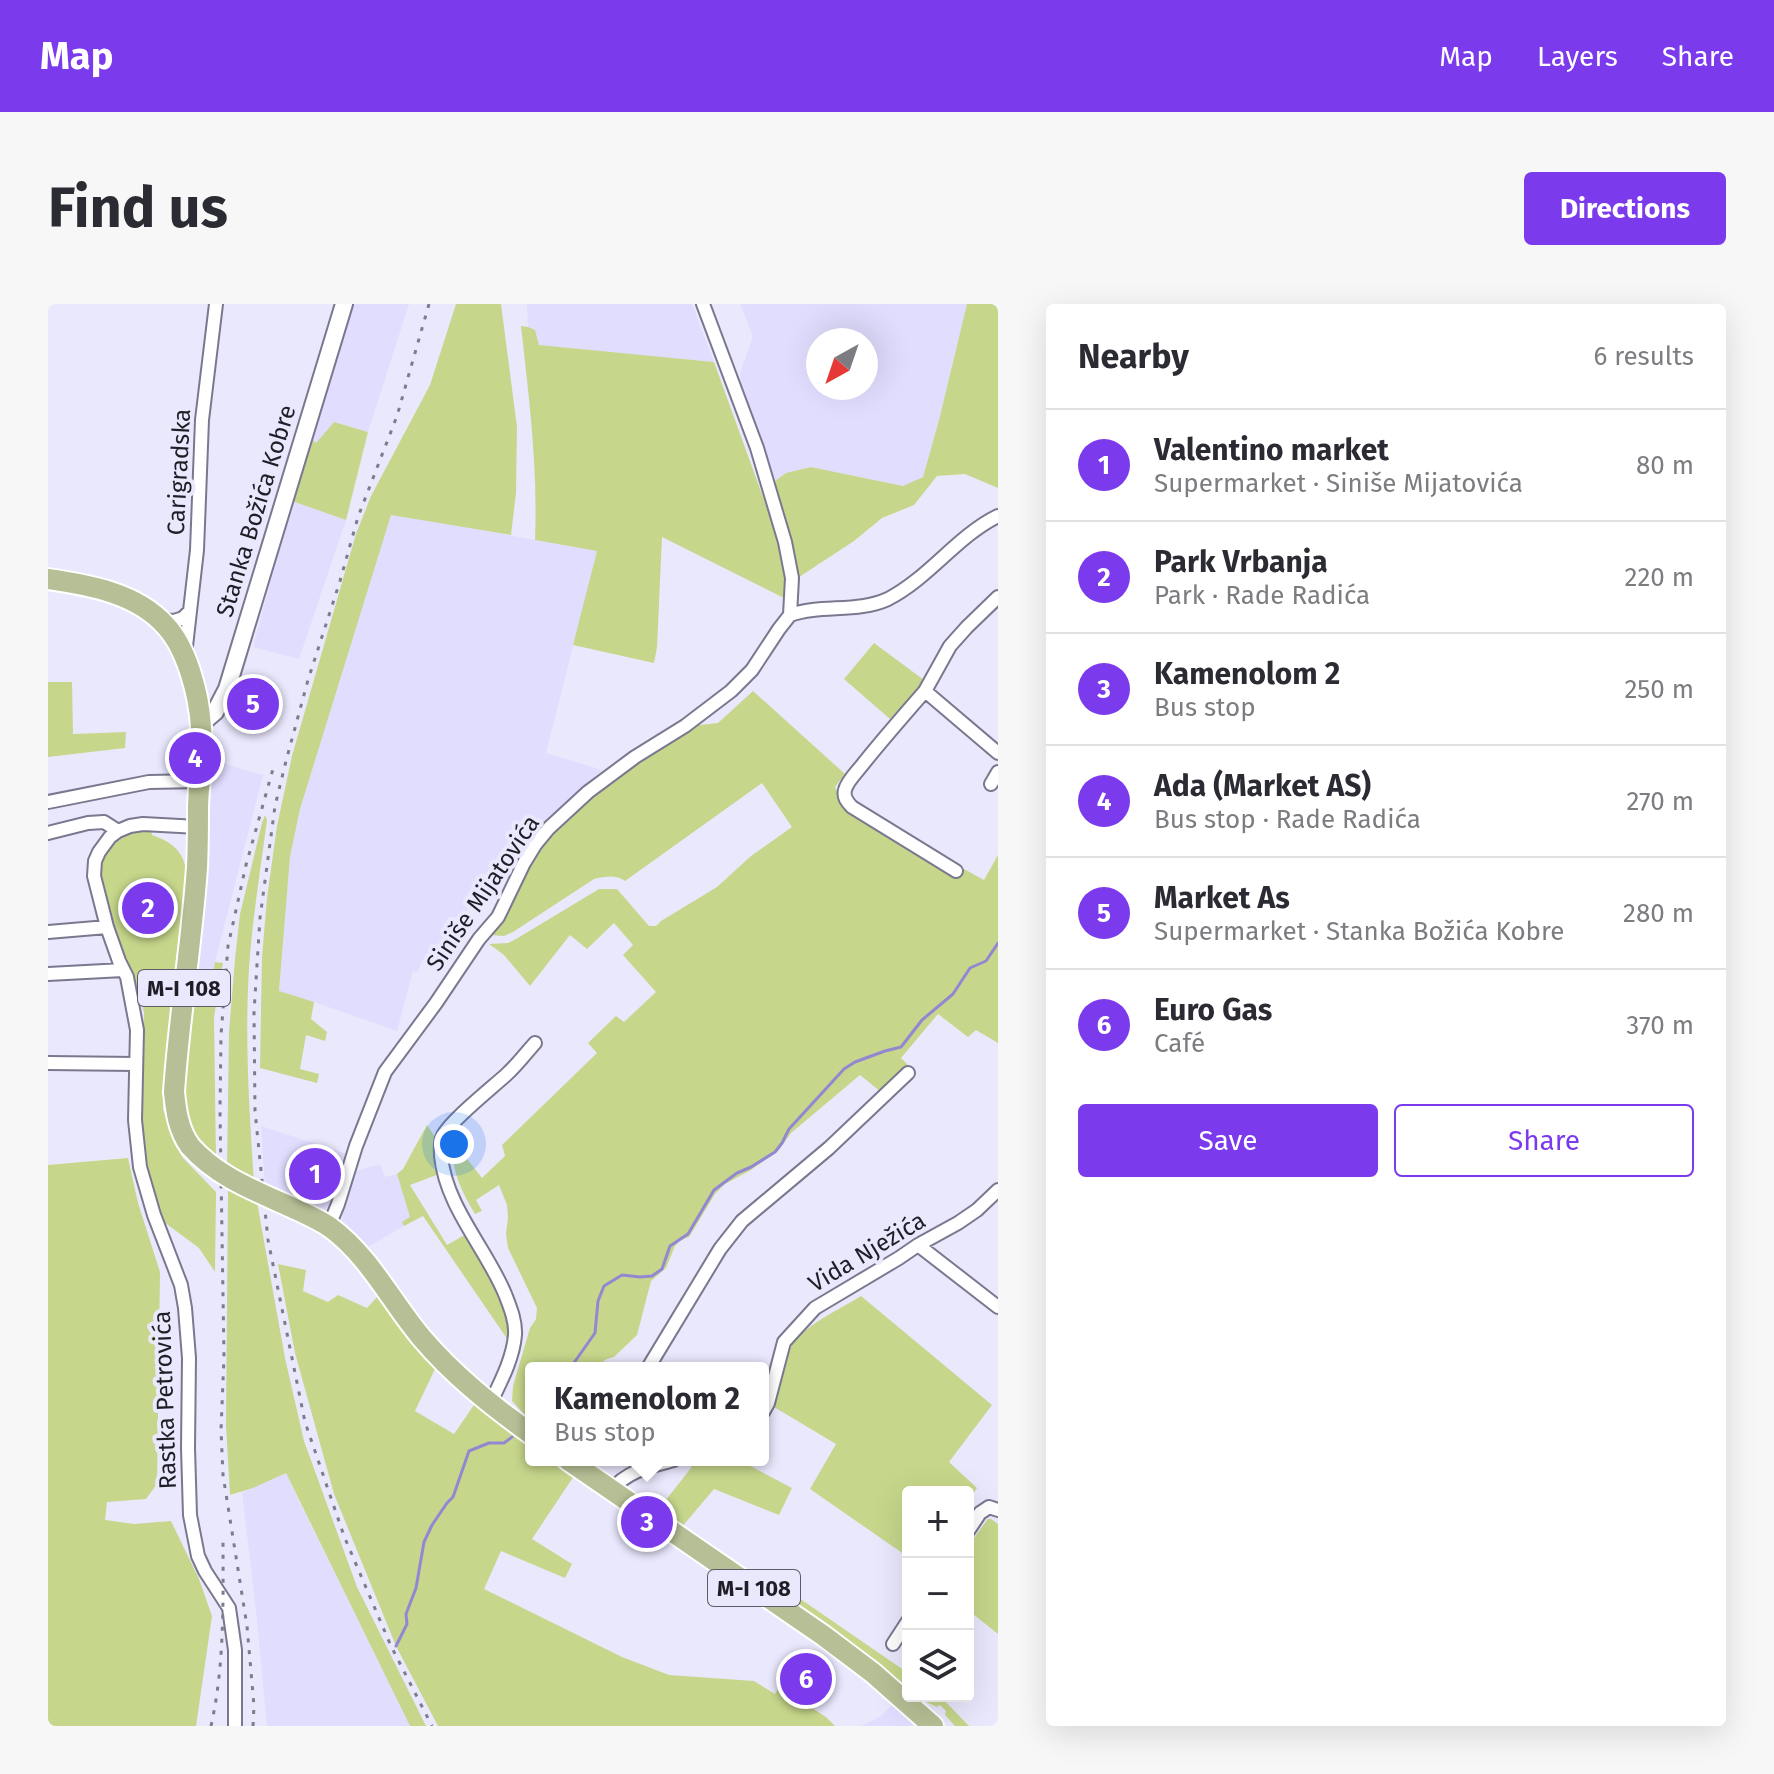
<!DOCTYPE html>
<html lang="en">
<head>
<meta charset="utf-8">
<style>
  body { margin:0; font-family:"Fira Sans",sans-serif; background:#f7f7f7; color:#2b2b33 }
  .controls { position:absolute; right:24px; bottom:24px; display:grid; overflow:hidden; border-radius:8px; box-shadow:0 8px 32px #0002 }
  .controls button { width:72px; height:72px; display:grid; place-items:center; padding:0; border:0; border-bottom:2px solid #e1e1e2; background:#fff; color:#2b2b33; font:40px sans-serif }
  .compass { position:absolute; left:758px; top:24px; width:72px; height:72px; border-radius:50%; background:#fff; box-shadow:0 8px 32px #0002; rotate:220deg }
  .you { position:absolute; left:406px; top:840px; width:28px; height:28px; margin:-20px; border:6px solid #fff; border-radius:50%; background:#1a73e8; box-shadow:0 0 0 12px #1a73e833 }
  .badge { display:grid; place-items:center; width:52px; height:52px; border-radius:50%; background:#7c3aed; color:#fff; font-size:26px; font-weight:700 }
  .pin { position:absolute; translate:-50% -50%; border:4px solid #fff; box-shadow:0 2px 8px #0006 }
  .popup { position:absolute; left:477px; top:1058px; width:244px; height:104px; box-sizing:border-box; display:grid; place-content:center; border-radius:8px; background:#fff; filter:drop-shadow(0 2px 6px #0005); font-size:26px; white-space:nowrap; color:#7c7c81 }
  .popup b { font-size:30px; color:#2b2b33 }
  .popup::after { content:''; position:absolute; left:50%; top:100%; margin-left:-16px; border:16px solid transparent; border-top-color:#fff }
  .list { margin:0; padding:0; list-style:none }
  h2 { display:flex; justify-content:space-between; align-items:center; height:104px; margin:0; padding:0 32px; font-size:34px }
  h2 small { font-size:26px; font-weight:400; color:#7c7c81 }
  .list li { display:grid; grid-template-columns:52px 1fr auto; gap:24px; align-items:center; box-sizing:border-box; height:112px; padding:0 32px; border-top:2px solid #e1e1e2 }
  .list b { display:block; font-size:30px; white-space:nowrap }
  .list p { margin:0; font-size:26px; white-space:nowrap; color:#7c7c81 }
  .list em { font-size:26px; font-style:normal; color:#7c7c81 }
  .actions { display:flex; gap:16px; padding:24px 32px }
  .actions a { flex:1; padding:18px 0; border:2px solid #7c3aed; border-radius:8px; text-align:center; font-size:28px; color:#7c3aed }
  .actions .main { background:#7c3aed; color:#fff }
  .icon { flex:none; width:44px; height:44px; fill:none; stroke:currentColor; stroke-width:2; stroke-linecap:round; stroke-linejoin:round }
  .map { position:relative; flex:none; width:950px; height:1422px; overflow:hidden; border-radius:8px }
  header { display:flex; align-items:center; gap:48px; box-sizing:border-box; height:112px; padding:0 40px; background:#7c3aed; color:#fff }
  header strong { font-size:38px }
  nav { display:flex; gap:44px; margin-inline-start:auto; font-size:28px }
  .intro { display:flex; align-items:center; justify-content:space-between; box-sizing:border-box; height:192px; padding:0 48px }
  h1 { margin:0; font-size:56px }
  .button { padding:20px 36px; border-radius:8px; background:#7c3aed; color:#fff; font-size:28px; font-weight:700 }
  main { display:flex; gap:48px; padding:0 48px }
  aside { flex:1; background:#fff; border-radius:8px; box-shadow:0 8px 32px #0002 }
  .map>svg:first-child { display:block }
</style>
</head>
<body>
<header>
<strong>Map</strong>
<nav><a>Map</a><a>Layers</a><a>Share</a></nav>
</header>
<div class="intro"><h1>Find us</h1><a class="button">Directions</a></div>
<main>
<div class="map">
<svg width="950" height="1422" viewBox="0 0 950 1422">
  <rect width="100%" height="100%" fill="#eae8fd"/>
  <path fill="#e1ddfe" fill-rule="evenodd" d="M 302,0 L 361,0 L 320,128 L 286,118 L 267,140 L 265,136 Z
    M 479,0 L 644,0 L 666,58 L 490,41 L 487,27 L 480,23 Z
    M 692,0 L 919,0 L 891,116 L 875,173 L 855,182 L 763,163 L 738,169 L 727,177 L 693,83 L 692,69 L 705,32 ZM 770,36 L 818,36 L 818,84 L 770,84 Z
    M 244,197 L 298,216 L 251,355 L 205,343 Z
    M 343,210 L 549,247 L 498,449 L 554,466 L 502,515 L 478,543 L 473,549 L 459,578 L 433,569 L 399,659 L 393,661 L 374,656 L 370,668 L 365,667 L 349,727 L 266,698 L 231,688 L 242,553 L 252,505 Z
    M 167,457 L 215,471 L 167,658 L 159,702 L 146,701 L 159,526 Z
    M 213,822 L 302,851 L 286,896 L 280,903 L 276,907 L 268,908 L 217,884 Z
    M 332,860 L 337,873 L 349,870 L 363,913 L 355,918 L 356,922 L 315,946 L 294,921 L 295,896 L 301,869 Z
    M 238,1168 L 248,1191 L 362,1422 L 219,1422 L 208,1306 L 194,1189 Z
    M 848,1397 L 872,1419 L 864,1419 L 865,1422 L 813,1422 L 833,1412 Z"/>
  <path fill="#c6d78b" d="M 408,0 L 453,0 L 469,123 L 468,189 L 463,231 L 343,211 L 252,505 L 242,553 L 231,687 L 266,698 L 263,715 L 279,728 L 277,737 L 258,731 L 252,765 L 271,770 L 269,779 L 212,764 L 214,653 L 219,594 L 229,522 L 244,452 L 308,230 L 323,192 L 382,81 Z
    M 919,0 L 950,0 L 950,184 L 917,170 L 889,172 L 866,201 L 834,214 L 806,237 L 748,275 L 727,177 L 738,169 L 763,163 L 855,182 L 875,173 L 891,116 Z
    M 473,22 L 480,23 L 487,26 L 491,41 L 666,58 L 727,226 L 736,267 L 738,295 L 614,233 L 609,343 L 606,359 L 525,341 L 549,247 L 487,236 C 490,163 481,94 473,22 Z
    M 286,118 L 320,128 L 298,216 L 244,197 L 265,136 L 268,139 Z
    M 826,339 L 876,376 L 870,385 L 842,415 L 796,375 Z
    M 0,378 L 24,378 L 25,430 L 78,428 L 77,444 L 0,453 Z
    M 705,387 L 797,470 L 787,483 L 792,495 L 798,504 L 910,574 L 916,565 L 936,576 L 950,551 L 950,739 L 928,726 L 920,733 L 890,710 L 853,754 L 861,762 L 833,788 L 812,771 L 743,829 L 731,846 L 703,866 L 677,880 L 667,890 L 641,933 L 633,936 L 627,942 L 618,964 L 603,977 L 589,1031 L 566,1053 L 559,1055 L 546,1064 L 483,1064 L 483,1108 L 478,1112 L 464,1097 L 465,1082 L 482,1024 L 488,1015 L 489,1004 L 460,944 L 458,930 L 460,913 L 459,901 L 451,881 L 428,896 L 434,907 L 427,910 C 411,883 404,866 403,834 L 434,874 L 457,852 L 454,841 L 549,749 L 540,739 L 568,712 L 576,718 L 608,688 L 575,651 L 585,641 L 566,619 L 539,645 L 522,631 L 482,682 L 456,651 L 441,640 L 460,639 L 468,635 L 551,585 L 569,585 L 601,622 L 608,622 L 613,617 L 669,583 L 703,552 L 744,523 L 714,479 L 577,577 C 567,570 557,573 546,575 L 465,628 L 456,632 L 442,631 L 482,557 L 501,531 L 567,472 L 642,422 L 670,419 Z
    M 217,511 L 219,516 C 213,561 206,606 202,650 C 196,726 201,803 206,878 L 179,864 L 181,728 L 187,655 L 192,610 L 214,519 Z
    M 95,527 L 104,528 L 104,531 C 122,537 135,546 138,566 L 122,711 L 115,805 L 126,839 L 135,854 L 168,888 L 167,968 L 151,944 L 116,918 L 110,906 L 100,870 L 93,817 L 96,709 L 92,691 L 60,606 L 52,570 L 53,560 L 62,542 L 82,529 Z
    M 167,658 L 175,659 L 166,713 L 168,857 L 150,840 L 134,807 L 139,701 L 159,701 Z
    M 379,821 L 387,833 L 386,838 L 389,854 L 386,859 L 386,865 L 391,870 L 362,881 L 399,941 L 420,929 L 460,1011 L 462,1039 L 375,912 L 356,922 L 354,918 L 362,913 L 349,870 L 355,865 Z
    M 80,854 L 90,899 L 112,968 L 109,1180 L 98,1195 L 59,1198 L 57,1216 L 86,1220 L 123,1217 L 151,1275 L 164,1312 L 148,1422 L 0,1422 L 0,861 Z
    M 180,886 L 209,898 L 237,1054 L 256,1137 L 309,1283 L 378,1422 L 362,1422 L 238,1169 L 205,1184 L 182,1191 L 178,1122 Z
    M 230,960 L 258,966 L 255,987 L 280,998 L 290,991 L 319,1004 L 330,992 L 371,1046 L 388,1063 L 367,1107 L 406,1130 L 428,1098 L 483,1140 L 483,1156 L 504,1156 L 526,1172 L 484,1235 L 524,1260 L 517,1274 L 453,1247 L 436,1285 L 574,1353 L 621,1371 L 706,1377 L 727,1390 L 731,1383 L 778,1413 L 787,1422 L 390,1422 L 348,1342 L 286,1190 L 247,1049 Z
    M 813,992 L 944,1101 L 901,1158 L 929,1184 L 920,1197 L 920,1188 L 860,1188 L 860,1253 L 762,1185 L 788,1140 L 726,1103 L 735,1052 C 751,1023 786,1009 813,992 Z
    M 645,1156 L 691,1156 L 744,1184 L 731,1211 L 666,1185 L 633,1224 L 610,1206 L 643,1164 Z
    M 940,1215 L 943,1215 L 950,1220 L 950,1330 L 920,1306 L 920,1242 Z
    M 719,1272 L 860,1369 L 860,1389 L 716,1283 Z
    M 865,1392 L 892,1392 L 921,1422 L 907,1422 L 897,1411 L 898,1407 L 892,1401 L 889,1403 Z"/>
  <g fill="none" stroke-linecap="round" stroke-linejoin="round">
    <path stroke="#9387d2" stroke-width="3" d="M 523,1063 L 547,1029 L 550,997 L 556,982 L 574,971 L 592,973 L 604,972 L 614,965 L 622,942 L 640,930 L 666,886 L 689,869 L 703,863 L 727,848 L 734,839 L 741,825 L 796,765 L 807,758 L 837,747 L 853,743 L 874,716 L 905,690 L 922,664 L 938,657 L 950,639
      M 348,1342 L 359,1320 L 358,1310 L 368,1284 L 376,1238 L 384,1221 L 399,1199 L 405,1193 L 421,1147 L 441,1139 L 456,1139 L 464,1133"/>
    <g stroke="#7a788f" stroke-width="16">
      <path id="minor" d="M 655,0 L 709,144 L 737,238 L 744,274 L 742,311
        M 950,293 L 919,323 L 902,342 L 877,387 L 950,449
        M 742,311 C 773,300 810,309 840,295 C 881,274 909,232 950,212
        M 113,316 L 126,317 L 135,314 L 142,307 L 149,246 L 154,116 L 168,0
        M 137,351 L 142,307
        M 877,387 C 856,411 835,435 815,460 C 809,468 799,477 797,486 C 795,493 799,498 804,503 L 908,567
        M 943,480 L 950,468
        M 0,498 L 101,478 L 152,477
        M 150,523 L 95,520 L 82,522 L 70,527 L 62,533 L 51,548 L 47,557 L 46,572 L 59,623 L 71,657 L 79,673 L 89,726 L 87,816 L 92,863 L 106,911 L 133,981 L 137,1004 L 141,1054 L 140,1144 L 142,1211 L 150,1252 L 157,1267 L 181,1304 L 187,1346 L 187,1422
        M 0,529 L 40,519 L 56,518 L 70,527
        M 0,628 L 59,623
        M 0,670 L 75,666
        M 0,759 L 87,760
        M 281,922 L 290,900 L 308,842 L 337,768 L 388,699 L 431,635 L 450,613 L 476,559 L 487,541 L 501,524 L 540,488 L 587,453 L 637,422 L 683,387 L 704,366 L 731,325 L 742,311
        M 870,941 L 950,1003
        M 600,1064 L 672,945 L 694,917 L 781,844 L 860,769
        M 442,1100 C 452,1079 465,1055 467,1031 C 468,1017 462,1003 457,990 C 438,944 398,903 393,852 C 393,847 392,840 394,834 C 398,820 445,783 459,770 C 469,761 478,749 487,739
        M 715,1108 L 720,1099 L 736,1038 L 767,1004 L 851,954 L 870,941 L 910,919 L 929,906 L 950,886
        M 563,1187 C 578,1167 603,1162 626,1156
        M 920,1227 L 932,1209 L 941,1203 L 950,1206
        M 845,1340 L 860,1317"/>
    </g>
    <g stroke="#7a788f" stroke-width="20">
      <path id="tertiary" d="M 153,420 L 167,408 L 179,385 L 296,0"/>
    </g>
    <g stroke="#fff" stroke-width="24">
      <path id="primary" d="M 0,275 C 41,281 88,289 117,321 C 139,344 151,391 153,423 C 155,449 151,476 150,502 C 150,522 150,543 149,563 C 144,638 131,713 126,788 C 128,807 130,825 142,842
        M 245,904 C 258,910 272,916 283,924 C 321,952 343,997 373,1033 C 405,1071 443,1101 483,1130
        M 520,1156 L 776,1332 L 825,1369 L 885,1422"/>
    </g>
    <use href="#minor" stroke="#fff" stroke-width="12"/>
    <use href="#tertiary" stroke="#fff" stroke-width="16"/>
    <use href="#primary" stroke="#b6bf95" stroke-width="20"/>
    <path stroke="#7d7c8a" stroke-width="3" stroke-dasharray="4 8" stroke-linecap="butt" d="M 381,0 L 349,112 L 310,213 L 292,277 L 260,376 L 238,457 L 227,502 L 212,614 L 206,708 L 207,807 L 220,936 L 257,1118 L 296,1232 L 343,1342 L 384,1422
      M 163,1422 C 177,1360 175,1294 175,1231
      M 205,1422 L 206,1402 L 199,1322 L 175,1171 L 173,1126 L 176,1053 L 172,808 L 173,731 L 180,642 L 198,561 L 225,465"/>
    <g stroke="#fff" stroke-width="24" stroke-linecap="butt">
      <path id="primary-bridge" d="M 142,842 C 169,873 208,887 245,904"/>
    </g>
    <use href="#primary-bridge" stroke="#b6bf95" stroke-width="20"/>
  </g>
  <g text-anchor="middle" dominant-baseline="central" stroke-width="8" stroke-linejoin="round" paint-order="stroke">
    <g fill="#eae8fd" stroke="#5c5b67" stroke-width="2">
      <rect x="90" y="666" width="92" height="36" rx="6"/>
      <rect x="660" y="1266" width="92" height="36" rx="6"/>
    </g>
    <g font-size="22" font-weight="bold" fill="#1f1e27">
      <text x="136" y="684">M-I 108</text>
      <text x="706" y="1284">M-I 108</text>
    </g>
    <g font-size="24" fill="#1f1e27" stroke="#eae8fd">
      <text transform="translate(131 168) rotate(-87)">Carigradska</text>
      <text transform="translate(208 207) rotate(-73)">Stanka Božića Kobre</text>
      <text transform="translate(435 589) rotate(-56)">Siniše Mijatovića</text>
      <text transform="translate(819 948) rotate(-31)">Vida Nježića</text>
      <text transform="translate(117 1096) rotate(-92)">Rastka Petrovića</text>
    </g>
  </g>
</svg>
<div class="controls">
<button>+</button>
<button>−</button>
<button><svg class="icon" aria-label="layers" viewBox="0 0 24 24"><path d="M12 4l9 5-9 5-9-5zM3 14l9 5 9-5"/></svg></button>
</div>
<svg class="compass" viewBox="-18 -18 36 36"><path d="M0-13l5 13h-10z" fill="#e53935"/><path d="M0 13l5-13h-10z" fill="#7c7c81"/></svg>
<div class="you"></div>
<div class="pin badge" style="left:267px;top:870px">1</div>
<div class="pin badge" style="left:100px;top:604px">2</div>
<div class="pin badge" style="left:599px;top:1218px">3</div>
<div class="popup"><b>Kamenolom 2</b>Bus stop</div>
<div class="pin badge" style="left:147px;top:454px">4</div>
<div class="pin badge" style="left:205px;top:400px">5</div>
<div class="pin badge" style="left:758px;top:1375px">6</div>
</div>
<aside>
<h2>Nearby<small>6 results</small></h2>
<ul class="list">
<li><span class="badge">1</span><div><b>Valentino market</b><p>Supermarket · Siniše Mijatovića</p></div><em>80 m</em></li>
<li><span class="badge">2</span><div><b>Park Vrbanja</b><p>Park · Rade Radića</p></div><em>220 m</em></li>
<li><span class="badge">3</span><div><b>Kamenolom 2</b><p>Bus stop</p></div><em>250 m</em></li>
<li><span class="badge">4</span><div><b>Ada (Market AS)</b><p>Bus stop · Rade Radića</p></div><em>270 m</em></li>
<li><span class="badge">5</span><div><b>Market As</b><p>Supermarket · Stanka Božića Kobre</p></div><em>280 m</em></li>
<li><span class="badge">6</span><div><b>Euro Gas</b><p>Café</p></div><em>370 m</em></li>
</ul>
<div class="actions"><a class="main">Save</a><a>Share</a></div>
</aside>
</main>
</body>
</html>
